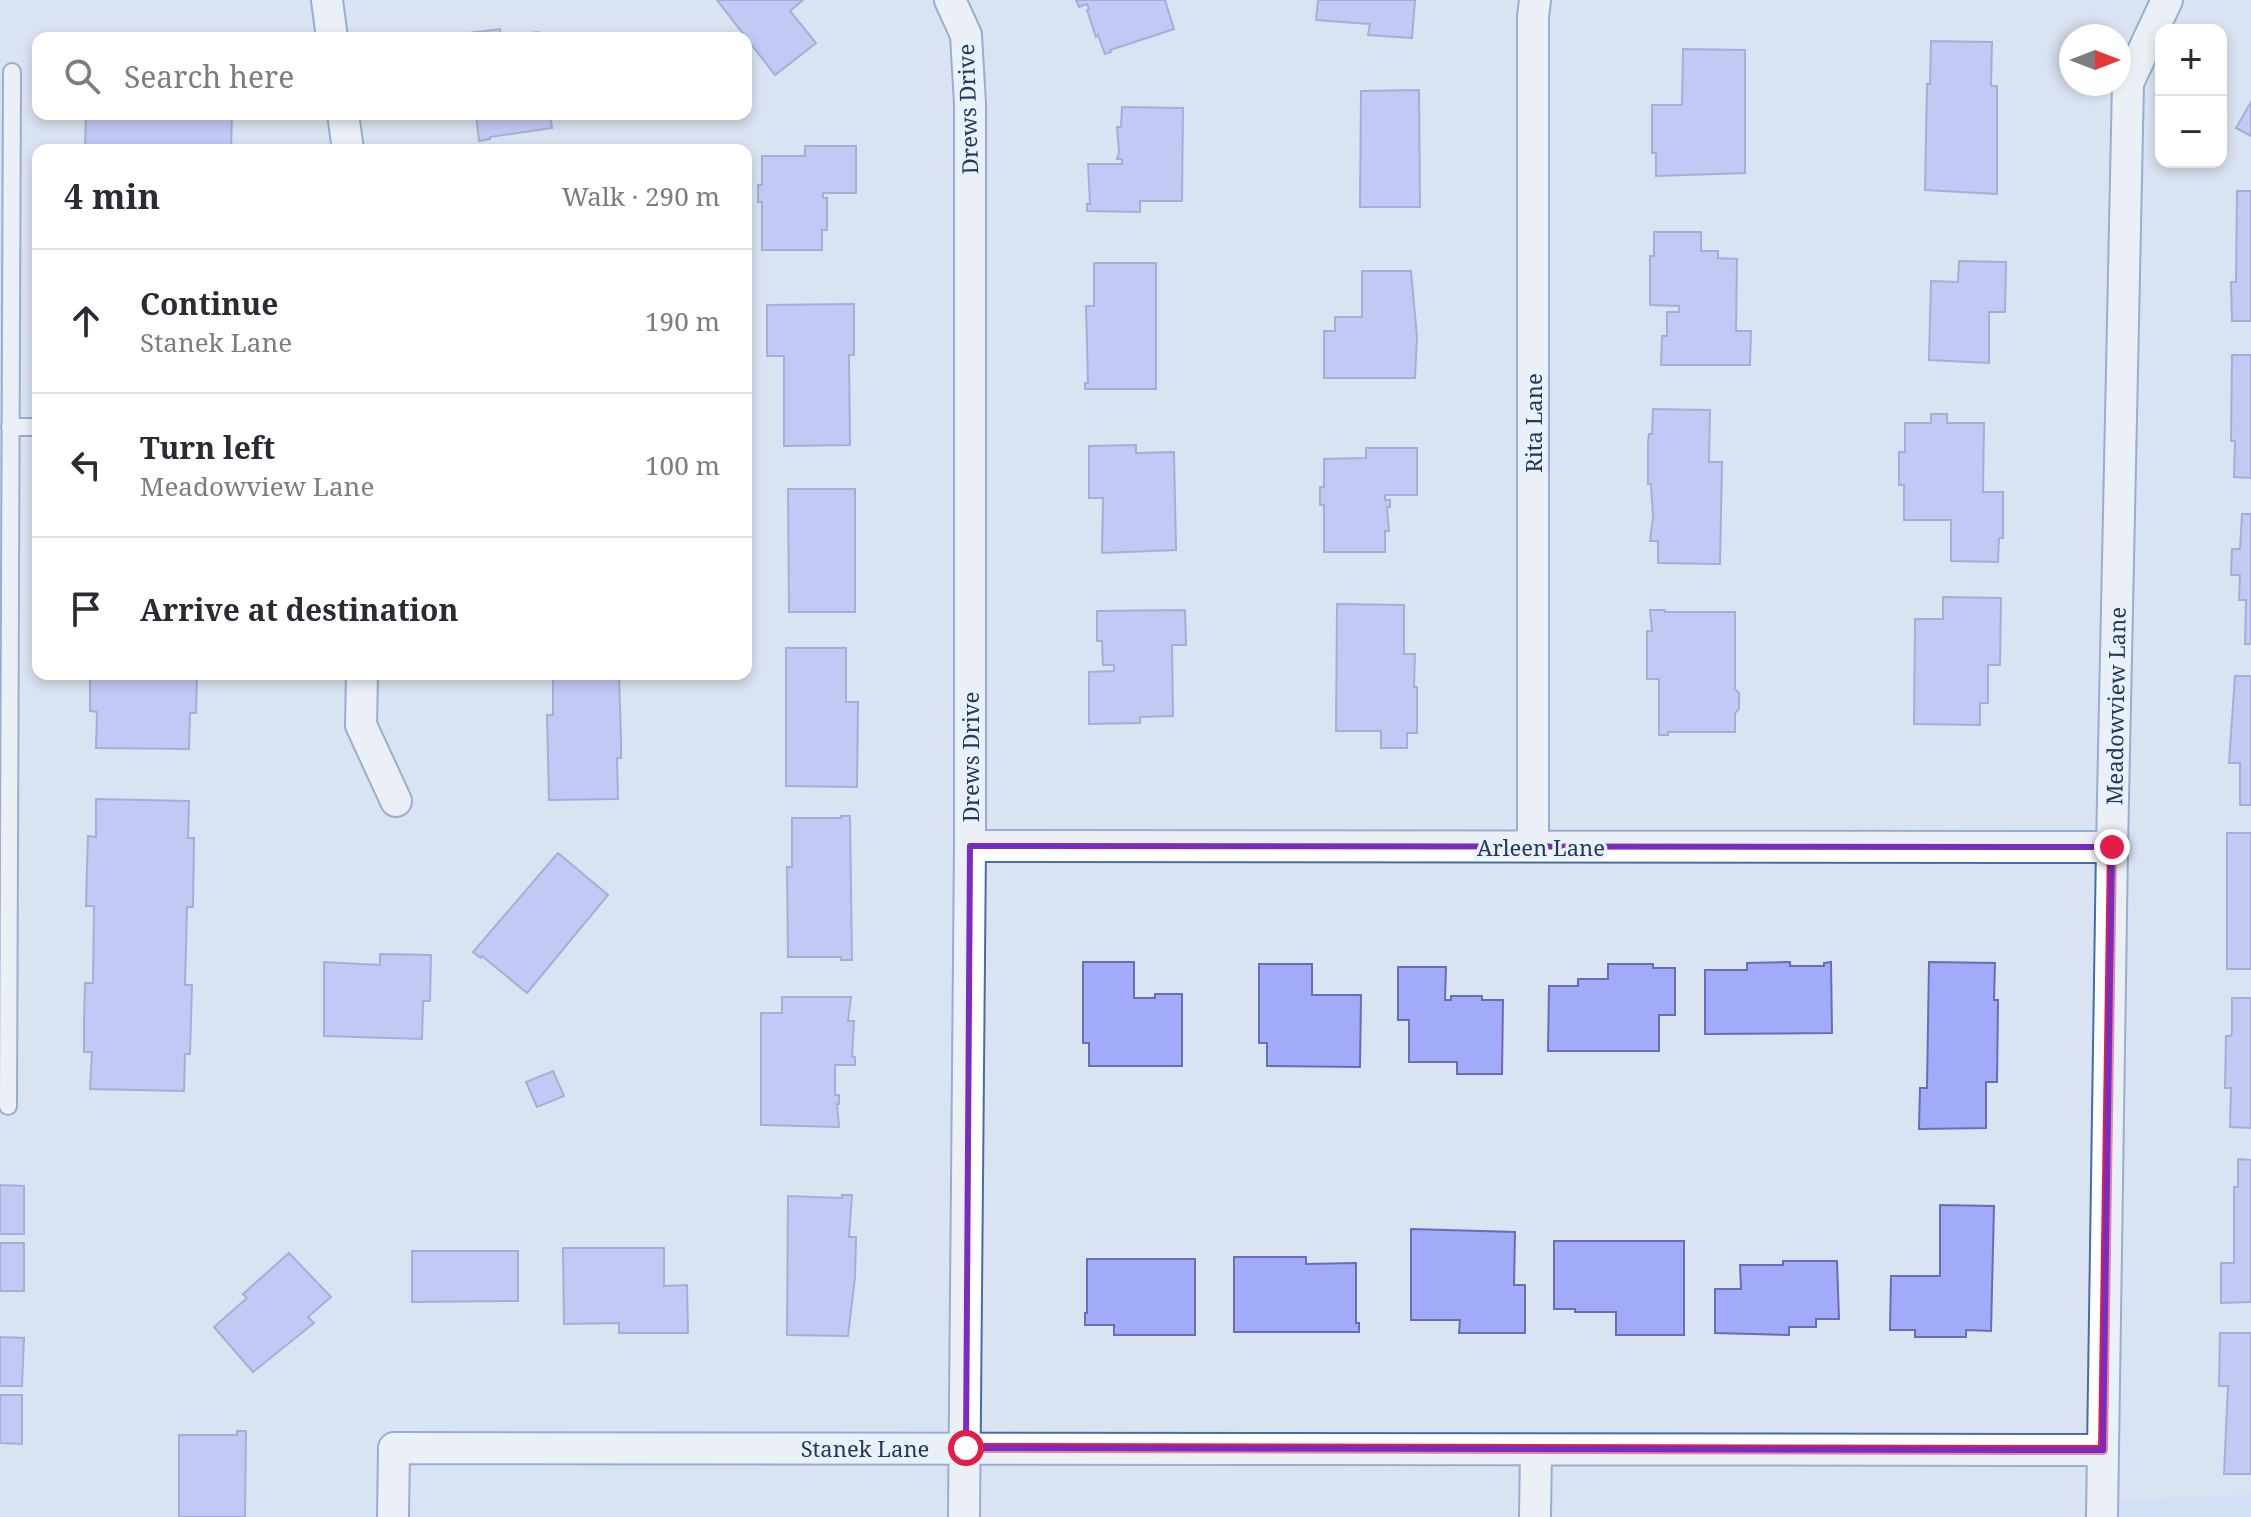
<!DOCTYPE html>
<html lang="en">
<head>
<meta charset="utf-8">
<style>
  body { margin:0; font-family:"Noto Serif",serif; background:#f7f7f7; color:#2b2b33 }
  .controls { position:absolute; right:24px; top:24px; display:grid; overflow:hidden; border-radius:16px; box-shadow:0 4px 12px #0003 }
  .controls button { width:72px; height:72px; display:grid; place-items:center; padding:0; border:0; border-bottom:2px solid #e1e1e2; background:#fff; color:#2b2b33; font:40px sans-serif }
  .compass { position:absolute; left:2059px; top:24px; width:72px; height:72px; border-radius:50%; background:#fff; box-shadow:0 4px 12px #0003; rotate:90deg }
  .stop { position:absolute; width:24px; height:24px; margin:-18px; border:6px solid #e11d48; border-radius:50%; background:#fff }
  .stop.end { background:#e11d48; border-color:#fff; box-shadow:0 2px 8px #0008 }
  .list { margin:0; padding:0; list-style:none }
  h2 { display:flex; justify-content:space-between; align-items:center; height:104px; margin:0; padding:0 32px; font-size:34px }
  h2 small { font-size:26px; font-weight:400; color:#7c7c81 }
  .list li { display:grid; grid-template-columns:52px 1fr auto; gap:24px; align-items:center; box-sizing:border-box; height:144px; padding:0 32px; border-top:2px solid #e1e1e2 }
  .list b { display:block; font-size:30px; white-space:nowrap }
  .list p { margin:0; font-size:26px; white-space:nowrap; color:#7c7c81 }
  .list em { font-size:26px; font-style:normal; color:#7c7c81 }
  .icon { flex:none; width:44px; height:44px; fill:none; stroke:currentColor; stroke-width:2; stroke-linecap:round; stroke-linejoin:round }
  .map { position:relative; flex:none; width:2251px; height:1517px; overflow:hidden }
  .search { position:absolute; background:#fff; box-shadow:0 4px 12px #0003; left:32px; top:32px; width:720px; height:88px; display:flex; align-items:center; gap:20px; box-sizing:border-box; padding:0 28px; border-radius:16px; color:#7c7c81; font-size:30px }
  .panel { position:absolute; background:#fff; box-shadow:0 4px 12px #0003; left:32px; top:144px; width:720px; height:536px; border-radius:16px }
  .map>svg:first-child { display:block }
</style>
</head>
<body>
<div class="map">
<svg width="2251" height="1517" viewBox="0 0 2251 1517">
  <rect width="100%" height="100%" fill="#dae3f1"/>
  <path fill="#c8ddfb" d="M 2251,1494 L 2251,1517 L 2102,1517 L 2103,1501 Z"/>
  <path fill="#a2abf9" stroke="#676eb3" stroke-width="2" d="M 717,0 L 803,0 L 790,11 L 816,43 L 775,75 Z
    M 1076,0 L 1165,0 L 1174,29 L 1110,50 L 1111,52 L 1105,54 L 1098,35 L 1096,37 L 1087,10 L 1089,9 L 1087,4 L 1079,7 Z
    M 1318,0 L 1415,0 L 1412,38 L 1368,35 L 1370,24 L 1316,20 Z
    M 500,29 L 501,37 L 538,32 L 539,38 L 453,38 L 452,35 Z
    M 1931,41 L 1992,42 L 1991,86 L 1997,86 L 1997,194 L 1925,190 L 1927,84 L 1930,84 Z
    M 1683,49 L 1745,50 L 1745,173 L 1656,176 L 1656,153 L 1652,153 L 1652,105 L 1682,105 Z
    M 1419,90 L 1420,207 L 1360,207 L 1361,91 Z
    M 2251,102 L 2251,136 L 2236,128 Z
    M 1122,107 L 1183,108 L 1182,201 L 1140,201 L 1140,212 L 1087,211 L 1087,204 L 1090,204 L 1088,164 L 1122,164 L 1122,159 L 1117,159 L 1119,152 L 1117,127 L 1121,127 Z
    M 86,114 L 232,114 L 231,150 L 85,150 Z
    M 476,114 L 550,114 L 552,128 L 490,137 L 490,139 L 479,141 Z
    M 805,146 L 856,146 L 856,193 L 823,193 L 823,198 L 827,198 L 827,230 L 822,230 L 822,250 L 762,250 L 762,202 L 758,202 L 758,185 L 762,185 L 762,156 L 805,156 Z
    M 2237,191 L 2251,191 L 2251,321 L 2232,321 L 2231,282 L 2236,282 Z
    M 1654,232 L 1701,232 L 1701,251 L 1718,251 L 1718,258 L 1737,259 L 1736,331 L 1751,331 L 1750,365 L 1661,365 L 1662,336 L 1667,336 L 1667,312 L 1679,312 L 1679,306 L 1650,305 L 1650,256 L 1654,256 Z
    M 1959,261 L 2006,262 L 2005,312 L 1989,312 L 1989,363 L 1929,360 L 1931,281 L 1958,282 Z
    M 1094,263 L 1156,263 L 1156,389 L 1085,389 L 1085,383 L 1088,383 L 1086,306 L 1094,306 Z
    M 1362,271 L 1411,271 L 1417,337 L 1415,378 L 1324,378 L 1324,331 L 1335,331 L 1335,317 L 1362,317 Z
    M 854,304 L 854,355 L 849,355 L 850,445 L 784,446 L 784,356 L 767,356 L 767,305 Z
    M 2232,355 L 2251,355 L 2251,478 L 2234,477 L 2235,441 L 2231,441 Z
    M 1653,409 L 1710,410 L 1709,462 L 1722,462 L 1720,564 L 1658,563 L 1658,541 L 1650,541 L 1653,517 L 1651,484 L 1648,484 L 1648,442 L 1649,434 L 1652,434 Z
    M 1931,414 L 1947,414 L 1947,423 L 1984,423 L 1983,492 L 2003,492 L 2003,538 L 1999,538 L 1998,562 L 1951,561 L 1951,520 L 1904,520 L 1904,485 L 1899,485 L 1899,452 L 1905,452 L 1905,423 L 1931,423 Z
    M 1136,445 L 1136,453 L 1174,452 L 1176,550 L 1102,553 L 1103,498 L 1089,498 L 1089,446 Z
    M 1366,448 L 1417,448 L 1417,495 L 1385,495 L 1385,500 L 1390,500 L 1390,507 L 1387,507 L 1389,531 L 1385,531 L 1385,552 L 1324,552 L 1324,505 L 1320,505 L 1320,487 L 1324,487 L 1324,459 L 1366,458 Z
    M 788,489 L 855,489 L 855,612 L 789,612 Z
    M 2242,514 L 2251,514 L 2251,644 L 2245,644 L 2246,600 L 2239,600 L 2240,575 L 2231,575 L 2232,549 L 2240,549 Z
    M 1943,597 L 2001,598 L 2000,665 L 1988,665 L 1988,703 L 1980,703 L 1980,725 L 1914,724 L 1915,619 L 1943,619 Z
    M 1337,604 L 1404,605 L 1404,654 L 1415,654 L 1414,687 L 1417,687 L 1417,733 L 1407,733 L 1407,748 L 1381,748 L 1381,731 L 1336,731 Z
    M 1185,610 L 1186,645 L 1172,645 L 1173,716 L 1140,717 L 1140,723 L 1089,724 L 1089,672 L 1114,671 L 1114,665 L 1103,665 L 1102,641 L 1097,641 L 1097,611 Z
    M 1650,610 L 1665,610 L 1665,612 L 1735,612 L 1735,689 L 1739,693 L 1739,709 L 1735,713 L 1735,732 L 1668,732 L 1668,735 L 1659,735 L 1659,679 L 1647,679 L 1647,631 L 1652,631 Z
    M 786,648 L 846,648 L 846,702 L 858,702 L 857,787 L 786,786 Z
    M 90,674 L 197,674 L 196,713 L 190,713 L 189,749 L 96,748 L 97,712 L 90,711 Z
    M 619,674 L 621,741 L 621,758 L 617,758 L 618,799 L 549,800 L 547,715 L 553,715 L 553,675 Z
    M 2235,676 L 2251,676 L 2251,805 L 2240,805 L 2240,763 L 2229,763 Z
    M 96,799 L 189,801 L 188,838 L 194,838 L 193,907 L 187,907 L 185,985 L 192,985 L 190,1054 L 185,1054 L 184,1091 L 90,1089 L 92,1052 L 84,1052 L 84,1021 L 85,983 L 93,983 L 94,906 L 86,906 L 87,867 L 88,836 L 96,837 Z
    M 841,816 L 850,816 L 852,960 L 841,960 L 841,957 L 788,957 L 787,867 L 792,867 L 792,818 L 841,818 Z
    M 2227,833 L 2251,833 L 2251,969 L 2227,969 Z
    M 558,853 L 608,895 L 527,993 L 482,956 L 481,958 L 473,952 Z
    M 380,954 L 431,955 L 430,1001 L 423,1001 L 422,1039 L 324,1036 L 324,962 L 380,965 Z
    M 1083,962 L 1134,962 L 1134,998 L 1155,998 L 1155,994 L 1182,994 L 1182,1066 L 1089,1066 L 1089,1043 L 1083,1043 Z
    M 1790,962 L 1790,966 L 1824,966 L 1824,963 L 1831,962 L 1832,1033 L 1705,1034 L 1705,970 L 1747,970 L 1747,963 Z
    M 1929,962 L 1995,963 L 1994,1000 L 1998,1000 L 1997,1082 L 1986,1082 L 1986,1128 L 1919,1129 L 1920,1088 L 1927,1088 Z
    M 1259,964 L 1312,964 L 1312,995 L 1361,995 L 1360,1067 L 1267,1066 L 1267,1043 L 1259,1043 Z
    M 1608,964 L 1653,964 L 1653,968 L 1675,968 L 1675,1015 L 1659,1015 L 1659,1051 L 1548,1051 L 1549,986 L 1578,986 L 1578,979 L 1608,979 Z
    M 1398,967 L 1446,967 L 1445,1000 L 1451,1000 L 1451,996 L 1482,996 L 1482,1000 L 1503,1000 L 1502,1074 L 1457,1074 L 1457,1062 L 1409,1062 L 1409,1020 L 1398,1020 Z
    M 782,997 L 851,997 L 848,1021 L 854,1021 L 852,1057 L 855,1057 L 855,1065 L 835,1065 L 835,1095 L 839,1095 L 839,1104 L 837,1104 L 839,1127 L 761,1125 L 761,1013 L 782,1013 Z
    M 2232,998 L 2251,998 L 2251,1128 L 2230,1127 L 2231,1088 L 2225,1088 L 2226,1036 L 2231,1036 L 2232,1032 Z
    M 553,1071 L 564,1096 L 537,1107 L 526,1082 Z
    M 2238,1159 L 2251,1160 L 2251,1302 L 2221,1303 L 2221,1263 L 2234,1263 L 2234,1187 L 2238,1187 Z
    M 0,1185 L 24,1186 L 24,1234 L 0,1234 Z
    M 842,1195 L 852,1195 L 849,1237 L 856,1237 L 855,1277 L 848,1336 L 787,1335 L 788,1196 L 842,1198 Z
    M 1940,1205 L 1994,1206 L 1991,1331 L 1966,1330 L 1966,1337 L 1915,1337 L 1915,1330 L 1890,1330 L 1891,1276 L 1940,1276 Z
    M 1411,1229 L 1515,1232 L 1514,1285 L 1525,1285 L 1525,1333 L 1459,1333 L 1460,1320 L 1411,1320 Z
    M 1554,1241 L 1684,1241 L 1684,1335 L 1616,1335 L 1616,1312 L 1575,1312 L 1575,1309 L 1554,1309 Z
    M 0,1243 L 24,1243 L 24,1291 L 0,1291 Z
    M 563,1248 L 664,1248 L 664,1286 L 687,1285 L 688,1333 L 619,1333 L 619,1323 L 564,1324 Z
    M 412,1251 L 518,1251 L 518,1301 L 412,1302 Z
    M 289,1253 L 331,1297 L 308,1317 L 314,1323 L 253,1372 L 214,1327 L 247,1298 L 243,1294 Z
    M 1234,1257 L 1306,1257 L 1306,1264 L 1356,1263 L 1356,1323 L 1359,1323 L 1359,1332 L 1234,1332 Z
    M 1087,1259 L 1195,1259 L 1195,1335 L 1114,1335 L 1114,1325 L 1085,1325 L 1085,1313 L 1087,1313 Z
    M 1783,1261 L 1837,1261 L 1839,1319 L 1816,1319 L 1816,1327 L 1789,1327 L 1789,1335 L 1715,1333 L 1715,1289 L 1741,1289 L 1740,1265 L 1783,1265 Z
    M 2220,1333 L 2251,1333 L 2251,1474 L 2224,1474 L 2228,1386 L 2219,1386 Z
    M 0,1337 L 24,1338 L 22,1386 L 0,1386 Z
    M 0,1395 L 22,1395 L 22,1444 L 0,1443 Z
    M 237,1431 L 246,1431 L 245,1517 L 179,1517 L 179,1435 L 237,1435 Z"/>
  <g fill="none" stroke-linecap="round" stroke-linejoin="round">
    <g stroke="#446daa" stroke-width="20">
      <path id="service" d="M 10,427 L 38,427
        M 8,1106 L 12,72"/>
    </g>
    <g stroke="#446daa" stroke-width="34">
      <path id="minor" d="M 327,0 L 332,38
        M 950,0 L 966,35 L 970,104 L 970,846 L 964,1517
        M 343,114 L 348,150
        M 362,674 L 361,725 L 396,801
        M 970,846 L 2112,847
        M 1533,846 L 1533,17 L 1535,0
        M 393,1517 L 394,1448 L 2103,1450
        M 1535,1517 L 1536,1450
        M 2102,1517 L 2112,847 L 2128,83 L 2167,0"/>
    </g>
    <use href="#service" stroke="#fff" stroke-width="16"/>
    <use href="#minor" stroke="#fff" stroke-width="30"/>
  </g>
  <g fill="none" stroke-linecap="round" stroke-linejoin="round">
    <path stroke="#e11d48" stroke-width="10" d="M 966,1448 L 2103,1450 L 2112,847"/>
  </g>
  <path d="M0 0H2251V1517H0ZM 970,846 L 2112,847 L 2103,1450 L 966,1448 Z" fill="#dae3f1" fill-opacity=".55" fill-rule="evenodd"/>
  <path fill="none" stroke="#7b2cbf" stroke-width="6" stroke-linejoin="round" d="M 970,846 L 2112,847 L 2103,1450 L 966,1448 Z"/>
  <g text-anchor="middle" dominant-baseline="central" stroke-width="7" stroke-linejoin="round" paint-order="stroke">
    <g font-size="22" fill="#263853" stroke="#e7f1ff">
      <text transform="translate(967 109) rotate(-92)">Drews Drive</text>
      <text transform="translate(1533 423) rotate(-90)">Rita Lane</text>
      <text transform="translate(2115 706) rotate(-89)">Meadowview Lane</text>
      <text transform="translate(970 757) rotate(-90)">Drews Drive</text>
      <text x="1541" y="847">Arleen Lane</text>
      <text x="865" y="1448">Stanek Lane</text>
    </g>
  </g>
</svg>
<div class="controls">
<button>+</button>
<button>−</button>
</div>
<svg class="compass" viewBox="-18 -18 36 36"><path d="M0-13l5 13h-10z" fill="#e53935"/><path d="M0 13l5-13h-10z" fill="#7c7c81"/></svg>
<div class="stop" style="left:966px;top:1448px"></div>
<div class="stop end" style="left:2112px;top:847px"></div>
<div class="search"><svg class="icon" aria-label="search" viewBox="0 0 24 24"><circle cx="10" cy="10" r="6"/><path d="M15 15l6 6"/></svg>Search here</div>
<section class="panel">
<h2>4 min<small>Walk · 290 m</small></h2>
<ul class="list">
<li><svg class="icon" aria-label="ahead" viewBox="0 0 24 24"><path d="M12 20V5M6 11l6-6 6 6"/></svg><div><b>Continue</b><p>Stanek Lane</p></div><em>190 m</em></li>
<li><svg class="icon" aria-label="left" viewBox="0 0 24 24"><path d="M17 20v-9H6M10 6l-5 5 5 5"/></svg><div><b>Turn left</b><p>Meadowview Lane</p></div><em>100 m</em></li>
<li><svg class="icon" aria-label="arrive" viewBox="0 0 24 24"><path d="M6 21V4h12l-3 4 3 4H6"/></svg><div><b>Arrive at destination</b></div></li>
</ul>
</section>
</div>
</body>
</html>
